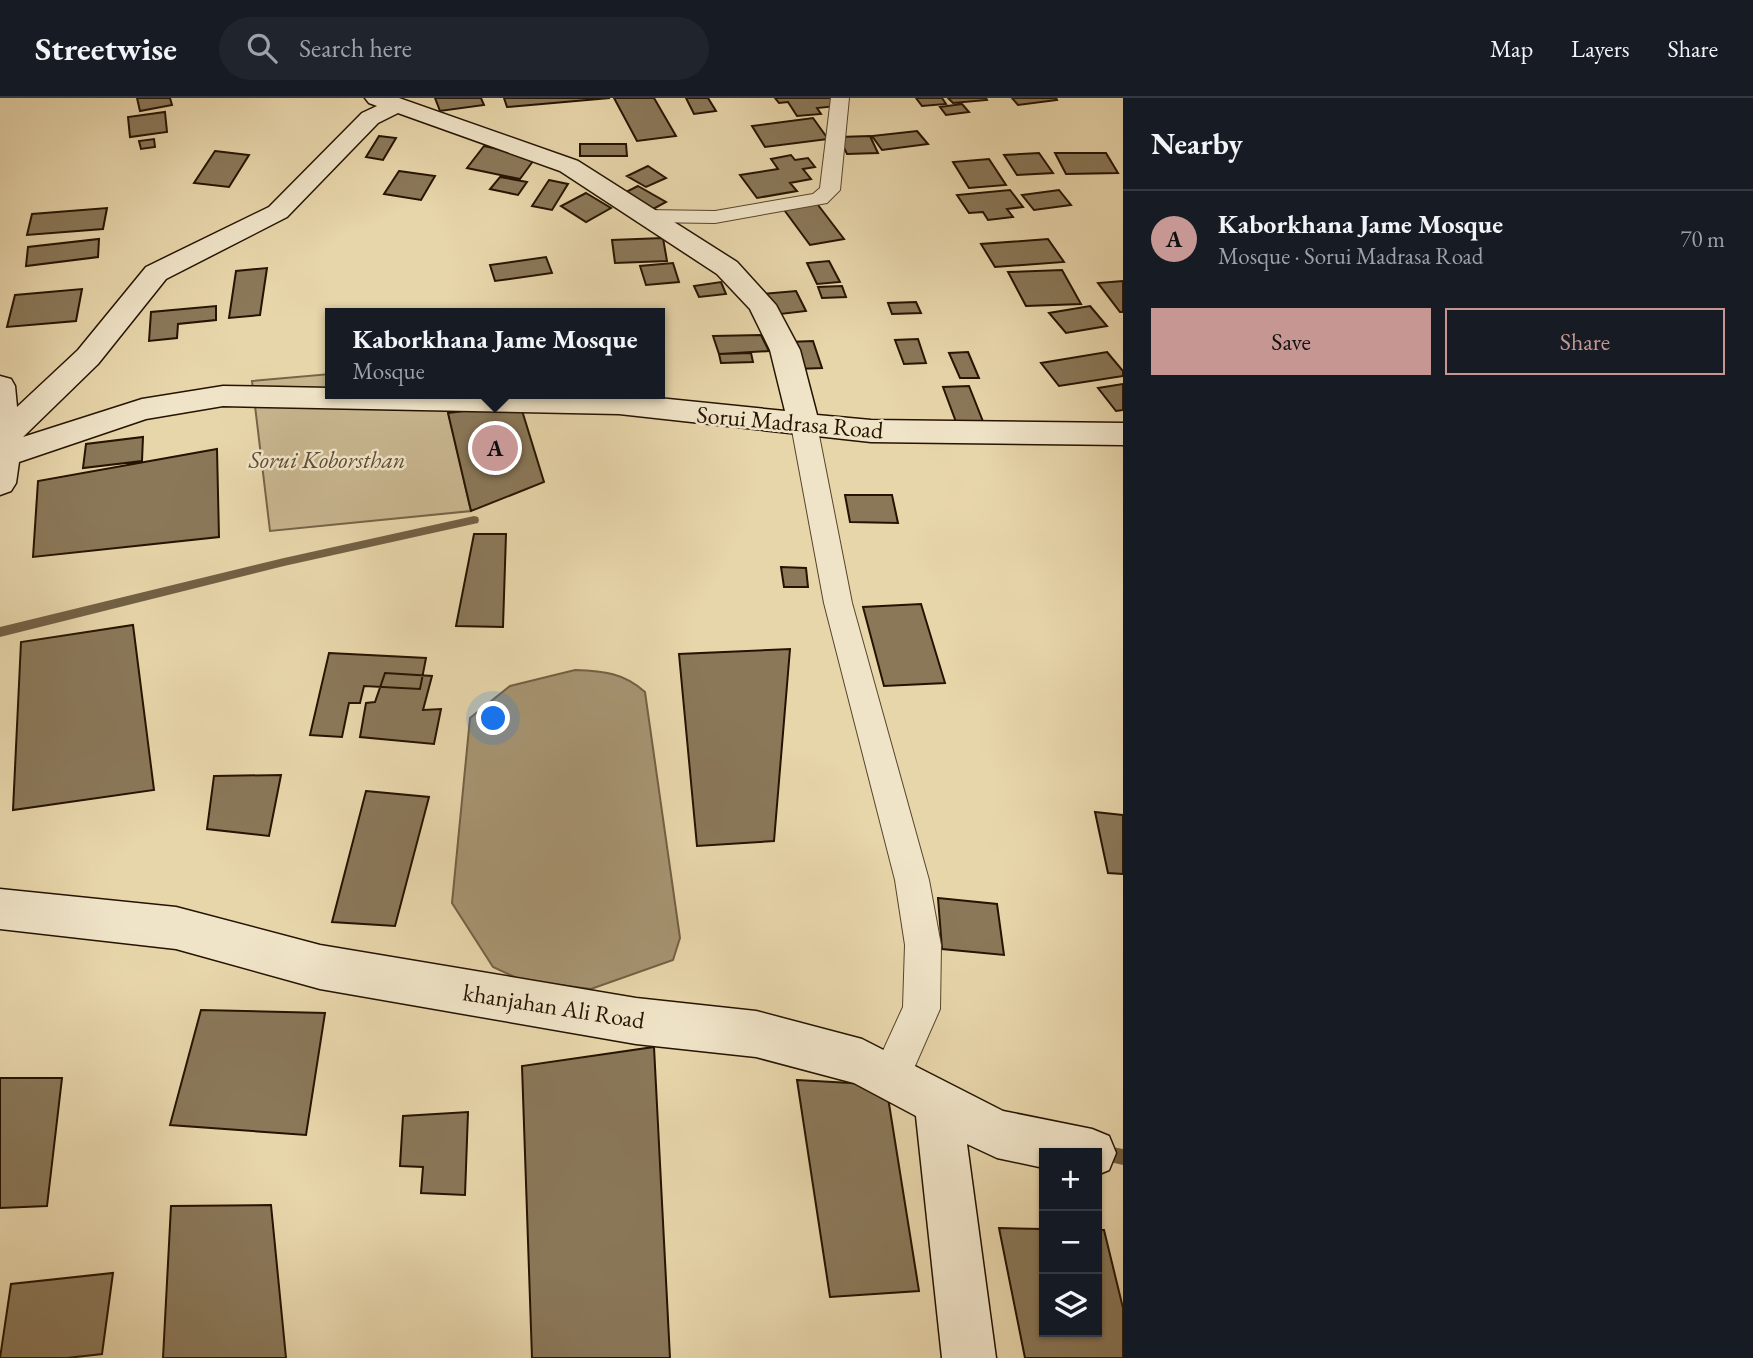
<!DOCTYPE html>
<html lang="en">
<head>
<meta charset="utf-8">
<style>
  body { margin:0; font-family:"EB Garamond",serif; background:#20242c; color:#f1f3f6 }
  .controls { position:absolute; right:21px; bottom:21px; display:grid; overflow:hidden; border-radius:0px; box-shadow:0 2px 5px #0004 }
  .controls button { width:63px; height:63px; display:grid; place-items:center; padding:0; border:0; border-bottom:2px solid #363941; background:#171b24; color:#f1f3f6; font:35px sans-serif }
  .you { position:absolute; left:494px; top:621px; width:24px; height:24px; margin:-18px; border:5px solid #fff; border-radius:50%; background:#1a73e8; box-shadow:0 0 0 10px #1a73e833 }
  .badge { display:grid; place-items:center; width:46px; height:46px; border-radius:50%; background:#c59692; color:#111; font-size:23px; font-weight:700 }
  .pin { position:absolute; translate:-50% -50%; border:4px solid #fff; box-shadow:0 2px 7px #0006 }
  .popup { position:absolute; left:325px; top:210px; width:340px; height:91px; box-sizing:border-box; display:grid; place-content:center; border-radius:0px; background:#171b24; filter:drop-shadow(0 2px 5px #0005); font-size:23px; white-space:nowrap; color:#9ea1a6 }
  .popup b { font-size:26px; color:#f1f3f6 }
  .popup::after { content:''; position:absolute; left:50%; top:100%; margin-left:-14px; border:14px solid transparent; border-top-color:#171b24 }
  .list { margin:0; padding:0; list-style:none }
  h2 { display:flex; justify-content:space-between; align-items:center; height:91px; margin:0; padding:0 28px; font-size:30px }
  h2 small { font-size:23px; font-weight:400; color:#9ea1a6 }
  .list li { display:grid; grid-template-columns:46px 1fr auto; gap:21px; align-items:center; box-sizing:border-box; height:98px; padding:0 28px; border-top:2px solid #363941 }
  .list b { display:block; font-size:26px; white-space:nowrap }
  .list p { margin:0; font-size:23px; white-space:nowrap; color:#9ea1a6 }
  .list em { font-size:23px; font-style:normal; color:#9ea1a6 }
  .actions { display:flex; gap:14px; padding:21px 28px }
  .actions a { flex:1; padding:16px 0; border:2px solid #c59692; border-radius:0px; text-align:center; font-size:24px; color:#c59692 }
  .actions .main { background:#c59692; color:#111 }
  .icon { flex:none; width:38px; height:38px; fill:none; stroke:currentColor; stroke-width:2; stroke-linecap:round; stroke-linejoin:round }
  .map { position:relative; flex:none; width:1123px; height:1260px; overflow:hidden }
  header { display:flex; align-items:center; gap:42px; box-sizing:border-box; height:98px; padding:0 35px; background:#171b24; border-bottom:2px solid #363941 }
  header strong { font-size:33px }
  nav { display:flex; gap:38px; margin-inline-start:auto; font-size:24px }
  .search { width:490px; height:63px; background:#20242c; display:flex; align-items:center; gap:18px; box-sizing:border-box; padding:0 24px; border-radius:38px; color:#9ea1a6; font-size:26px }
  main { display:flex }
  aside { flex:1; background:#171b24 }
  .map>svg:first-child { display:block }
</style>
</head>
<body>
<header>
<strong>Streetwise</strong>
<div class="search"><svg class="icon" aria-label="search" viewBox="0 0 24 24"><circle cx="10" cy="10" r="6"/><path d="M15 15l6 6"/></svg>Search here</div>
<nav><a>Map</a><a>Layers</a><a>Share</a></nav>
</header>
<main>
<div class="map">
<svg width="1123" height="1260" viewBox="0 0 1123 1260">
  <rect width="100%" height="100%" fill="#e8d6ab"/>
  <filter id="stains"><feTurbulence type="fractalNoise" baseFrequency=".00286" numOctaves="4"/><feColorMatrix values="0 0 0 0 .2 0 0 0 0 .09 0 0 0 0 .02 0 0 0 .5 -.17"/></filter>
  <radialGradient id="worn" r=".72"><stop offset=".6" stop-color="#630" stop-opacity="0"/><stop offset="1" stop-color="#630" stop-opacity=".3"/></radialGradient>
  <path fill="#c7b58e" stroke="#766447" stroke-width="2" d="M 330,276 L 330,296 L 444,296 L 471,413 L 270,433 L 252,283 Z"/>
  <path fill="#a69471" stroke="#726044" stroke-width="2" d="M 575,572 C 604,573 624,575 645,594 L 680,840 L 673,862 L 591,891 L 521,882 L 493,869 L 452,805 L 470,620 L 510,588 Z"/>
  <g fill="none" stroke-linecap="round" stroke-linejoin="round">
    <path fill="#726044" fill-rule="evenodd" d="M 474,418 L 478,419 L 479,422 L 478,425 L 284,468 L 0,539 L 0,529 L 284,460 Z
      M 1101,1047 L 1123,1051 L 1123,1067 L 1097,1061 L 1097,1055 L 1093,1055 L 1095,1049 Z"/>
  </g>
  <path fill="#8a7859" stroke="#251300" stroke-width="2" d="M 137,0 L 170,0 L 172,7 L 140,13 Z
    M 435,0 L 481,0 L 484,7 L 440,13 Z
    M 504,0 L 610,0 L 507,9 Z
    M 614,0 L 654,0 L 676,38 L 637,43 Z
    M 686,0 L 708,0 L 716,13 L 694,16 Z
    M 775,0 L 831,0 L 837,8 L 817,10 L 821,16 L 797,18 L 788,4 L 779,5 Z
    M 916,0 L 942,0 L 946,6 L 922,8 Z
    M 948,0 L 986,0 L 987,2 L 953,5 Z
    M 1012,0 L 1056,0 L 1057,2 L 1018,7 Z
    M 962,6 L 969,14 L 946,17 L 940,9 Z
    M 165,14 L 167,34 L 130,39 L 128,19 Z
    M 813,20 L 828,41 L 765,49 L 752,28 Z
    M 917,33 L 928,46 L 882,52 L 872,38 Z
    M 379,38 L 396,40 L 383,62 L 366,59 Z
    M 870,38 L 878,55 L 847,56 L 839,39 Z
    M 154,41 L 155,49 L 141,51 L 139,43 Z
    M 580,46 L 626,46 L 627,58 L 580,58 Z
    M 484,48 L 536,59 L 520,81 L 467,70 Z
    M 215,53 L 249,57 L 229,89 L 194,85 Z
    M 1039,55 L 1053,75 L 1017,77 L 1004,57 Z
    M 1055,55 L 1106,55 L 1118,75 L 1066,76 Z
    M 791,57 L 795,62 L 808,60 L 815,69 L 803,71 L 811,81 L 790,85 L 797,93 L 757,100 L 740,77 L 778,71 L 771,61 Z
    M 989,61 L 1006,87 L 969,90 L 953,64 Z
    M 648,68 L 666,80 L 646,89 L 627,78 Z
    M 399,73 L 435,78 L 421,102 L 384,96 Z
    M 500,79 L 527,84 L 518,97 L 490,91 Z
    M 549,82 L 568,86 L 552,112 L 532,108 Z
    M 638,88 L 666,104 L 646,115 L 618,98 Z
    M 1010,92 L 1023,109 L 1007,111 L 1013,119 L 988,122 L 983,114 L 969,115 L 957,97 Z
    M 1059,92 L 1071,107 L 1034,112 L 1022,97 Z
    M 586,95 L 611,110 L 586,124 L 561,108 Z
    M 815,103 L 844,141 L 810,147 L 782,109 Z
    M 107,110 L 103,131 L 27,137 L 32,116 Z
    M 663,140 L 667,163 L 615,165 L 612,142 Z
    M 99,141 L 98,159 L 26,168 L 28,149 Z
    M 1048,141 L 1064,164 L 995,169 L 981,146 Z
    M 546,159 L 552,175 L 495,183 L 490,167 Z
    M 829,163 L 840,184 L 817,186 L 807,165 Z
    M 673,165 L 679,184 L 646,187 L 640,168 Z
    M 267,170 L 260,217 L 229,220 L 236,173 Z
    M 1062,172 L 1081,206 L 1026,208 L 1008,174 Z
    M 1123,183 L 1123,214 L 1120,214 L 1098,185 Z
    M 721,184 L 726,196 L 699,199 L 694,188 Z
    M 842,188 L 846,199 L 822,200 L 818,189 Z
    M 82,191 L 76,223 L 7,229 L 15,197 Z
    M 796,193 L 806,213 L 772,217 L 762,196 Z
    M 916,204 L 921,215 L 892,216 L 888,205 Z
    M 216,208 L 216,222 L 178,226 L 177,240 L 149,243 L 151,214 Z
    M 1090,208 L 1107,228 L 1066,235 L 1049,215 Z
    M 761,237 L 769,253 L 719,256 L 713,238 Z
    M 918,241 L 926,265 L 904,266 L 895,242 Z
    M 813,243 L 822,270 L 796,271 L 788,244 Z
    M 968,254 L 979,280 L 960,280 L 949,255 Z
    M 1107,254 L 1123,273 L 1123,278 L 1059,288 L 1041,265 Z
    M 751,255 L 753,264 L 721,265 L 719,256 Z
    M 1123,286 L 1123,312 L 1116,313 L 1098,290 Z
    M 969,288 L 986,331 L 959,332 L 943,289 Z
    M 520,306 L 544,384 L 471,413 L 448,315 Z
    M 143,339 L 142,363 L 83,370 L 86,346 Z
    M 217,351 L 219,439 L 33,459 L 38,383 Z
    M 845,397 L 892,397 L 898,425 L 850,424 Z
    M 474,436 L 506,436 L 503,529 L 456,528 Z
    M 781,469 L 806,470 L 808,489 L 784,489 Z
    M 921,506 L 945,585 L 884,588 L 863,509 Z
    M 133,527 L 154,692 L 13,712 L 21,544 Z
    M 790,551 L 774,743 L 697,748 L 679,556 Z
    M 329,555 L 426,560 L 420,591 L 364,588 L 360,605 L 349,605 L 342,639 L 310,637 Z
    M 385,575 L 432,578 L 423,612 L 441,611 L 434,646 L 360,639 L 366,605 L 375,604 Z
    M 281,677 L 269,738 L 207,731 L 214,678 Z
    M 366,693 L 429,699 L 395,828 L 332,824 Z
    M 1095,714 L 1123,717 L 1123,776 L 1108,775 Z
    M 938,800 L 997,806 L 1004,857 L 942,851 Z
    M 201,912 L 325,915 L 306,1037 L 170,1027 Z
    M 654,949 L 670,1260 L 532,1260 L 522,968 Z
    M 0,980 L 62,980 L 47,1108 L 0,1110 Z
    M 797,982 L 886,987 L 919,1193 L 830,1199 Z
    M 468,1014 L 465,1097 L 421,1095 L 423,1069 L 400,1068 L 403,1018 Z
    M 271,1107 L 286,1260 L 163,1260 L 171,1108 Z
    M 999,1130 L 1044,1131 L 1044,1234 L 1097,1234 L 1097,1132 L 1104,1132 L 1123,1210 L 1123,1260 L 1025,1260 Z
    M 113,1175 L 102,1256 L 67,1260 L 0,1260 L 11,1186 Z"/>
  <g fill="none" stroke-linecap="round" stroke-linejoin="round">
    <g stroke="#56442b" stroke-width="2">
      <path id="street" d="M 831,0 L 849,0 L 840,92 L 827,105 L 715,125 L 645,124 L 637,123 L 634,118 L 637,113 L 645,112 L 715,113 L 813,96 L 820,90 Z
        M 804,318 L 813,321 L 817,327 L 852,505 L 929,782 L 941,847 L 940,911 L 904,993 L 890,998 L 876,993 L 871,979 L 903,909 L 905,847 L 895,782 L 824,505 L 791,327 L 795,321 Z"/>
    </g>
    <g stroke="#251300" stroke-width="3">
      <path id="secondary" d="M 365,0 L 399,0 L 578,63 L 737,164 L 776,207 L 800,252 L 817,317 L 871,322 L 1123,325 L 1123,347 L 871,344 L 619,316 L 223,308 L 146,321 L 19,364 L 16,385 L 11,393 L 0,397 L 0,278 L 11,281 L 15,288 L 17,309 L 78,252 L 146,169 L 269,109 L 362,15 L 377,8 L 369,5 ZM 398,15 L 560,73 L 717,176 L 750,211 L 770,252 L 785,313 L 619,296 L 330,296 L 330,290 L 223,288 L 142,301 L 23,339 L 98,266 L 166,181 L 287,119 L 378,25 Z
        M 0,791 L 176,809 L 320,847 L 636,900 L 756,913 L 862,941 L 1003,1013 L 1092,1031 L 1109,1038 L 1116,1055 L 1109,1072 L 1097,1077 L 1097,1055 L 1044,1055 L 1044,1070 L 997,1060 L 967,1046 L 996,1260 L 942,1260 L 916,1018 L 854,985 L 756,959 L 636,946 L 320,891 L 176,851 L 0,831 Z"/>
    </g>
    <use href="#street" fill="#f0e4c8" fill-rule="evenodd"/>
    <use href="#secondary" fill="#f0e4c8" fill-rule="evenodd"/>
  </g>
  <g text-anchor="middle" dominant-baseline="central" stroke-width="5" stroke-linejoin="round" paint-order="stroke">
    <g font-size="24" fill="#251300" stroke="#f0e4c8">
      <text transform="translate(790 324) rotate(5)">Sorui Madrasa Road</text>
      <text transform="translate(554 908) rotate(9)">khanjahan Ali Road</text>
    </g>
    <g font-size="24" font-style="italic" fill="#5e4c32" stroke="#f0e4c8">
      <text x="327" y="361">Sorui Koborsthan</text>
    </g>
  </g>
  <rect width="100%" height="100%" filter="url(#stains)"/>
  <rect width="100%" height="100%" fill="url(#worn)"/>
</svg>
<div class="controls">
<button>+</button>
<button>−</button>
<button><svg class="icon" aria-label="layers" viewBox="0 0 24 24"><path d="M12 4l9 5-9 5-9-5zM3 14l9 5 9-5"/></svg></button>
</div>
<div class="you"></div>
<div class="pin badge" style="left:495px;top:350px">A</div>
<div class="popup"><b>Kaborkhana Jame Mosque</b>Mosque</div>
</div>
<aside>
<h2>Nearby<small></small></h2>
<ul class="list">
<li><span class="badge">A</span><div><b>Kaborkhana Jame Mosque</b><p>Mosque · Sorui Madrasa Road</p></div><em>70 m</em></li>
</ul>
<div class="actions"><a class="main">Save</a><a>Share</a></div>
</aside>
</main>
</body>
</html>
